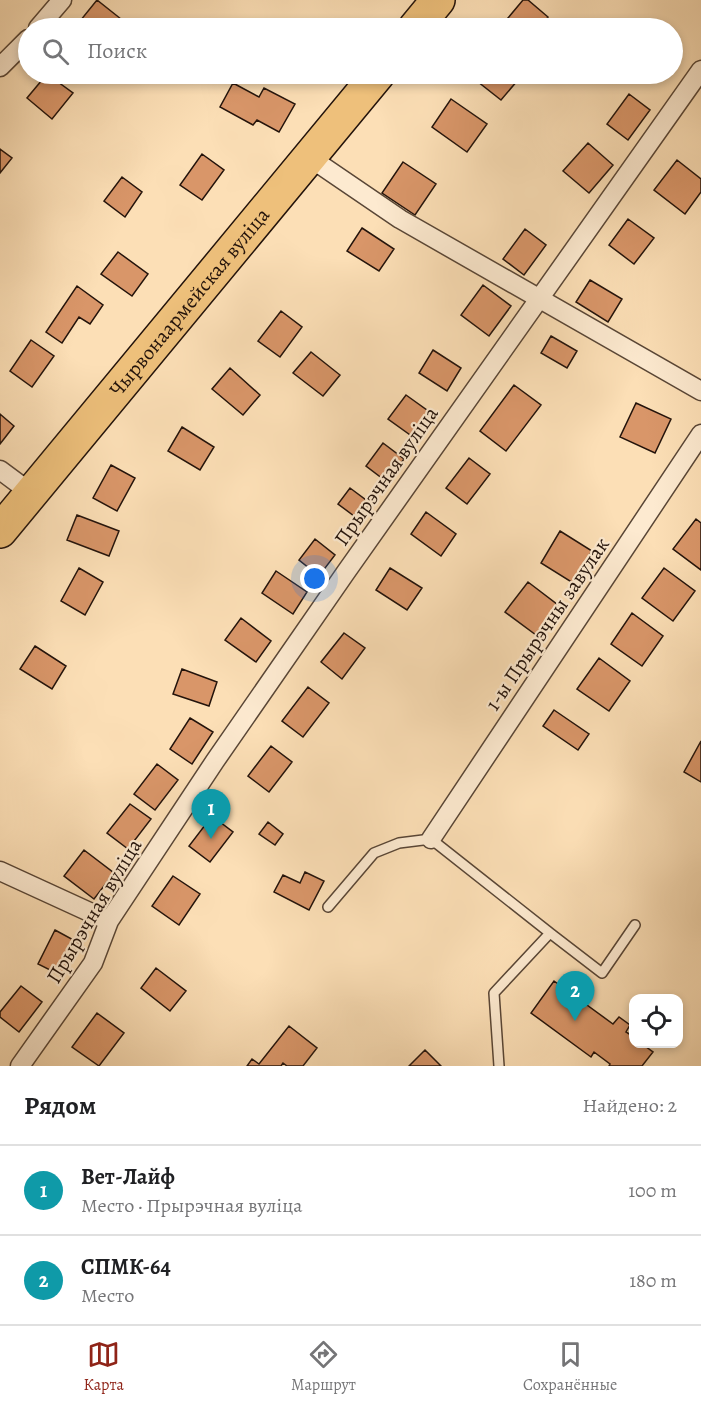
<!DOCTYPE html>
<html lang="ru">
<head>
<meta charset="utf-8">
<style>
  body { margin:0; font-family:Alegreya,serif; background:#f2f2f2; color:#202124 }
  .controls { position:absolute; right:18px; bottom:18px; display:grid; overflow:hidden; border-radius:12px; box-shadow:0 3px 9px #0003 }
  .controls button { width:54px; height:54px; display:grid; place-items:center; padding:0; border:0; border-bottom:2px solid #e0e0e0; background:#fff; color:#202124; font:30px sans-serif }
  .you { position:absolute; left:315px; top:579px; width:21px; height:21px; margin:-15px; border:4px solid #fff; border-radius:50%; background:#1a73e8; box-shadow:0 0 0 9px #1a73e833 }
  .badge { display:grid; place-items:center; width:39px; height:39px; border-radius:50%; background:#8f2418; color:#fff; font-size:20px; font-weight:700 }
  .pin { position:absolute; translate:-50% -50px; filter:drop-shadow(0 2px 3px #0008) }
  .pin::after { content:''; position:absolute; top:32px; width:21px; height:18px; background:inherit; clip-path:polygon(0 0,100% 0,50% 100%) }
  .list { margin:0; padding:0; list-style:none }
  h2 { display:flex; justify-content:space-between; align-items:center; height:78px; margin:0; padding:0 24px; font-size:26px }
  h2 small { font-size:20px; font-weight:400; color:#757577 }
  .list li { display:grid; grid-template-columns:39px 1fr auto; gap:18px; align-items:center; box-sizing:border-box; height:90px; padding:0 24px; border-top:2px solid #e0e0e0 }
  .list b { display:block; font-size:22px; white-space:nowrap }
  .list p { margin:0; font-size:20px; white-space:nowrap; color:#757577 }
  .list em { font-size:20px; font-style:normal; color:#757577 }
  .icon { flex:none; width:33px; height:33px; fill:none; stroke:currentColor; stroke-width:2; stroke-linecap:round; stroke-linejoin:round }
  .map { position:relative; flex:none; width:701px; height:1066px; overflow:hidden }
  .search { position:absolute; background:#fff; box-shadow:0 3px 9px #0003; left:18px; right:18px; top:18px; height:66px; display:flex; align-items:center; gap:15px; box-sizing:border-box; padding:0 21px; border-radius:33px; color:#757577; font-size:22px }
  .sheet { height:258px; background:#fff }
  nav { display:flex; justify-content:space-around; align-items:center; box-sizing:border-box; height:84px; border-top:2px solid #e0e0e0; background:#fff; font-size:16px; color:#757577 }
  nav a { display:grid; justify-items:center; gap:3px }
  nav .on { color:#8f2418 }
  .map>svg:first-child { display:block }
</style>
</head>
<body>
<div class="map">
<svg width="701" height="1066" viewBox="0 0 701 1066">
  <rect width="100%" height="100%" fill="#fcdfb6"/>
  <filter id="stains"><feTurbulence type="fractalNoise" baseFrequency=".00333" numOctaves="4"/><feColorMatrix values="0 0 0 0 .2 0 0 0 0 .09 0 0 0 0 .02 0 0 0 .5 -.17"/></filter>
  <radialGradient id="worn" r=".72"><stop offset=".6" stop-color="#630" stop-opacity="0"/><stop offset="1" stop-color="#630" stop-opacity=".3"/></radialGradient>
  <path fill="#d99669" stroke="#23130b" stroke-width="1.5" d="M 97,0 L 126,23 L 122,28 L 90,28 L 80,21 Z
    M 523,0 L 528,0 L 548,17 L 539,28 L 520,28 L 508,18 Z
    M 47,74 L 73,93 L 52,119 L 27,98 Z
    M 468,74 L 523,74 L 501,100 Z
    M 233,83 L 259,97 L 264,88 L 295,104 L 279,132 L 257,120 L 253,125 L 220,107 Z
    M 629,94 L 650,110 L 628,140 L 607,124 Z
    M 451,99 L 487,124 L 467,152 L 432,127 Z
    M 588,143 L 613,165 L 589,193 L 563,171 Z
    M 0,149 L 12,158 L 0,173 Z
    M 202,154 L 224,170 L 202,200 L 180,185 Z
    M 677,160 L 701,179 L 701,192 L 685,214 L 654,190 Z
    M 403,162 L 436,184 L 415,215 L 382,193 Z
    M 122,177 L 142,192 L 125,217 L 104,201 Z
    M 628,219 L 654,238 L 634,264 L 609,245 Z
    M 362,228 L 394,249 L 379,271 L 347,251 Z
    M 525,229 L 546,245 L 524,275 L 503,259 Z
    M 118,252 L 148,274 L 132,296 L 101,274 Z
    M 590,280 L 622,299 L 608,322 L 576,302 Z
    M 483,285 L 511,306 L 489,336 L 461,315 Z
    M 77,286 L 103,305 L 90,324 L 79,317 L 62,343 L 46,332 Z
    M 281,311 L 302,327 L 280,357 L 258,341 Z
    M 551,336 L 577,351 L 567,368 L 541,353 Z
    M 31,340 L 54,356 L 32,387 L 10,371 Z
    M 433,350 L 461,368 L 447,391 L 419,373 Z
    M 311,352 L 340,375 L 323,396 L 293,373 Z
    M 230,368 L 260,395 L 243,415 L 212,389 Z
    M 514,385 L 541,405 L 506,451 L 480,431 Z
    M 406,395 L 431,413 L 413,437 L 388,419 Z
    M 636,403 L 671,419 L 655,453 L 620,437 Z
    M 0,414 L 14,426 L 0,444 Z
    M 182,427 L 214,447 L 200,470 L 168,451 Z
    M 383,443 L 404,459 L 387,482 L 366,466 Z
    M 469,458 L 490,474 L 467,504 L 446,488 Z
    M 111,465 L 135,478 L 117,511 L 93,498 Z
    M 350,488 L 370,503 L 358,519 L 338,504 Z
    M 426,512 L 456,534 L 441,556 L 411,534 Z
    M 77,515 L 119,531 L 109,556 L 67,540 Z
    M 696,519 L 701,523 L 701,570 L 673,549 Z
    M 560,531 L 592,551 L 573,583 L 541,563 Z
    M 315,539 L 335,555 L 319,576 L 299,560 Z
    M 79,568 L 103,582 L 85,615 L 61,601 Z
    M 390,568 L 422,588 L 407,610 L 376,590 Z
    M 664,568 L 695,591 L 673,621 L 642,598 Z
    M 276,571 L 307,592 L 293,614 L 262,593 Z
    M 528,582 L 558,605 L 536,635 L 505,612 Z
    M 632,613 L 663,636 L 642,666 L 611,644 Z
    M 241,618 L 271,641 L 256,662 L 225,640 Z
    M 344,633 L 365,648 L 342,679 L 321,662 Z
    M 35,646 L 66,666 L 52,689 L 20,669 Z
    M 599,658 L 630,681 L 609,711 L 577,689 Z
    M 182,669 L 217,682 L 209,706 L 173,694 Z
    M 308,687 L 329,703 L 303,737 L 282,721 Z
    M 554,710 L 589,734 L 578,750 L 543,726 Z
    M 190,718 L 213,732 L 192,764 L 170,749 Z
    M 701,741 L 701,782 L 684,772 Z
    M 271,746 L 292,762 L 269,792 L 248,776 Z
    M 157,764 L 178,780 L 155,810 L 134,794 Z
    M 130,804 L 151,819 L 128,849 L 107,833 Z
    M 212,816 L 233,832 L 210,862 L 189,846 Z
    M 268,822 L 283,834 L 275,845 L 259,834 Z
    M 84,850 L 114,873 L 94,899 L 64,876 Z
    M 305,872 L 324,881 L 309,910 L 274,892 L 283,875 L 300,883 Z
    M 173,876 L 200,894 L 179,925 L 152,906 Z
    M 55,930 L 79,943 L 62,976 L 38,964 Z
    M 156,968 L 186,991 L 170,1011 L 141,988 Z
    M 554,981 L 613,1024 L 619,1017 L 630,1025 L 626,1032 L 634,1037 L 634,1044 L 642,1044 L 653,1052 L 642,1066 L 609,1066 L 610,1064 L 594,1052 L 591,1057 L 531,1013 Z
    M 21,986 L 42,1002 L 19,1032 L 0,1017 L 0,1012 Z
    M 97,1013 L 124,1033 L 99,1066 L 72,1047 Z
    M 289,1026 L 317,1048 L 303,1066 L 287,1066 L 283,1063 L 281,1066 L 247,1066 L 252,1059 L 259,1064 Z
    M 425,1050 L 441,1066 L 409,1066 Z"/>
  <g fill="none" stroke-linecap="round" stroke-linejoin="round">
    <g stroke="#594636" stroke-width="12">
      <path id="lane" d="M 328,907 L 374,853 L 399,843 L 431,839 L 550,933 L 494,993 L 499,1066
        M 550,933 L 602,973 L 635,925"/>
    </g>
    <g stroke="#594636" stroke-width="21">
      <path id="street" d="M 38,28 L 62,0
        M 0,67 L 28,39
        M 309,157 L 400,219 L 701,391
        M 0,470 L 31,493
        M 431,839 L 701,434
        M 0,871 L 109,921
        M 20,1066 L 93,963 L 109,921 L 215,761 L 346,572 L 701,70"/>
    </g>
    <g stroke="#23130b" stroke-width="36">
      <g id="highway">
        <path d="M 415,28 L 438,0"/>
        <path id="s1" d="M 0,531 L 378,74"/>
      </g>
    </g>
    <use href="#lane" stroke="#fdead0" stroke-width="9"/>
    <use href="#street" stroke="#fdead0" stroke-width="18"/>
    <use href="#highway" stroke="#eec07b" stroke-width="33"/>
  </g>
  <g text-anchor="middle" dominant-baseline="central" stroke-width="4.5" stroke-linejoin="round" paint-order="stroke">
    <g font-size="21" fill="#23130b" stroke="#fdead0">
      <text stroke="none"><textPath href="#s1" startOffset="297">Чырвонаармейская вуліца</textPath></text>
      <text transform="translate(386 476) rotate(-55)">Прырэчная вуліца</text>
      <text transform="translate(547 624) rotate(-56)">1-ы Прырэчны завулак</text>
      <text transform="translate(94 911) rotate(-59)">Прырэчная вуліца</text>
    </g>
  </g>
  <rect width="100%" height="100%" filter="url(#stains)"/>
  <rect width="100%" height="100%" fill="url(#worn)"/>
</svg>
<div class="controls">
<button><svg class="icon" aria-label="locate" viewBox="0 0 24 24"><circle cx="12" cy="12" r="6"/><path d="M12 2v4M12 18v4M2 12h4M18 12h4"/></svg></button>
</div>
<div class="you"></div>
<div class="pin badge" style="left:211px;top:839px;background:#0f9aa8">1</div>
<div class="pin badge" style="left:575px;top:1021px;background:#0f9aa8">2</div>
<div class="search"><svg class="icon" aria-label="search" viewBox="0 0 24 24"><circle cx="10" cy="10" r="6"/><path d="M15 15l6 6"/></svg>Поиск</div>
</div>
<section class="sheet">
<h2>Рядом<small>Найдено: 2</small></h2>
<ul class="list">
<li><span class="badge" style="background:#0f9aa8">1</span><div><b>Вет-Лайф</b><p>Место · Прырэчная вуліца</p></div><em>100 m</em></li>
<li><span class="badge" style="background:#0f9aa8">2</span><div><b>СПМК-64</b><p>Место</p></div><em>180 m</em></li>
</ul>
</section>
<nav>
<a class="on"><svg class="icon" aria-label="map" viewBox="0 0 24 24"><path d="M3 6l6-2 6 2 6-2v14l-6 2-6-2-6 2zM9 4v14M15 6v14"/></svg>Карта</a>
<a><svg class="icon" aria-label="directions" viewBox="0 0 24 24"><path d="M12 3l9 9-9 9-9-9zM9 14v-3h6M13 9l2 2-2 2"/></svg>Маршрут</a>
<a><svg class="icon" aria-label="saved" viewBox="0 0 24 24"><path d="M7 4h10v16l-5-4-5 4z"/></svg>Сохранённые</a>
</nav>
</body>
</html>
